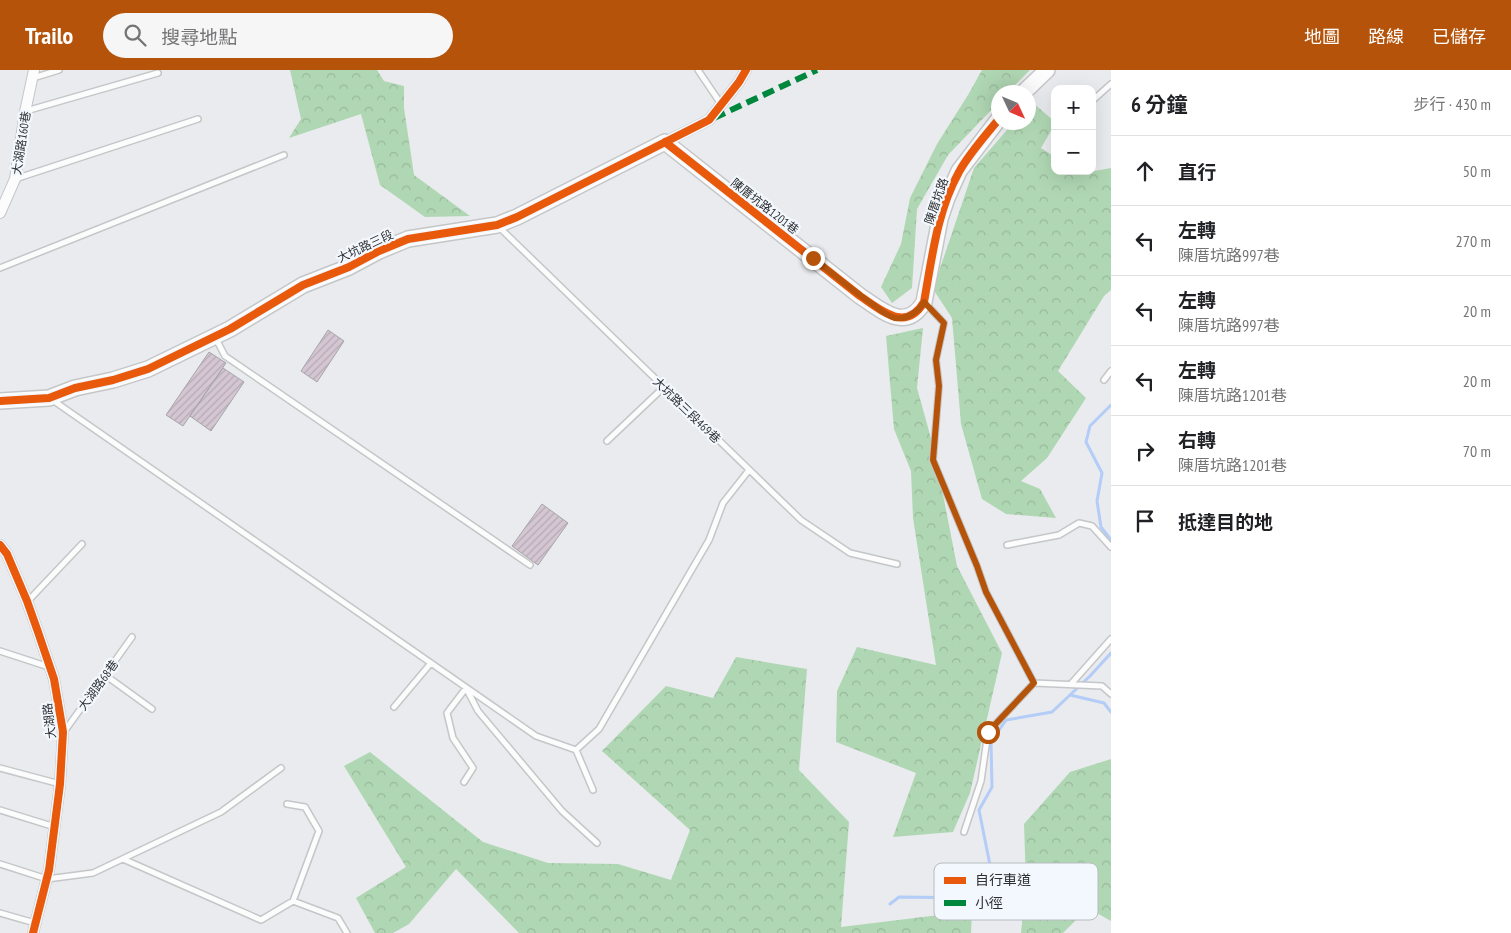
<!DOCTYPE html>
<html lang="zh-TW">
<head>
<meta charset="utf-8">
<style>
  body { margin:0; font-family:"PT Sans Narrow","Noto Sans TC",sans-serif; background:#f6f6f6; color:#202124 }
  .controls { position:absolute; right:15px; top:15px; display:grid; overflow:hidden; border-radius:10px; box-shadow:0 5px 20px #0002 }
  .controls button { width:45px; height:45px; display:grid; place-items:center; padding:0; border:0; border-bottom:1px solid #e0e0e0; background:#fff; color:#202124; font:25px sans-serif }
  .compass { position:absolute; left:991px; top:15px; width:45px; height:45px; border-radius:50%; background:#fff; box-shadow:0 5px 20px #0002; rotate:134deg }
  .stop { position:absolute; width:15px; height:15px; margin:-11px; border:4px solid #b45309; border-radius:50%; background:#fff }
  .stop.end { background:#b45309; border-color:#fff; box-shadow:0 1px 5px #0008 }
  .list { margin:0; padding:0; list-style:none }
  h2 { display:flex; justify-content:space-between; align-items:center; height:65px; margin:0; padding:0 20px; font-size:21px }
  h2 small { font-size:16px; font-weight:400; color:#757577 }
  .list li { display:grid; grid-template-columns:32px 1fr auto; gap:15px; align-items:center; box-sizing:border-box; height:70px; padding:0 20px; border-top:1px solid #e0e0e0 }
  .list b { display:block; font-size:19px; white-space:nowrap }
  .list p { margin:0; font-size:16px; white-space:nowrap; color:#757577 }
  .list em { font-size:16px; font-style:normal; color:#757577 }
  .icon { flex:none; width:28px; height:28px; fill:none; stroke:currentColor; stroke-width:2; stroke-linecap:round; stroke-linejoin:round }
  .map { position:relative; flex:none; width:1111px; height:863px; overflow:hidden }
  header { display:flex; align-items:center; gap:30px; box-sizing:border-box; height:70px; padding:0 25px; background:#b45309; color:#fff }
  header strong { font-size:24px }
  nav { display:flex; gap:28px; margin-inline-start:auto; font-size:18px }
  .search { width:350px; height:45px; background:#f6f6f6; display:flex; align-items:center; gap:12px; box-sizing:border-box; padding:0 18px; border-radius:28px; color:#757577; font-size:19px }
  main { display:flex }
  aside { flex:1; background:#fff }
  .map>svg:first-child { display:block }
</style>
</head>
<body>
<header>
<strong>Trailo</strong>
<div class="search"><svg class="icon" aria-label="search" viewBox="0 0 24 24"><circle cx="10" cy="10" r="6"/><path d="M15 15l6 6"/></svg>搜尋地點</div>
<nav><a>地圖</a><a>路線</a><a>已儲存</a></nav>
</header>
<main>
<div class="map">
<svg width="1111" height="863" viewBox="0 0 1111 863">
  <defs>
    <pattern id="forest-crowns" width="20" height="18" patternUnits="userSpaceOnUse" patternTransform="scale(1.25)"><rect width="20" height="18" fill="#b0d7b3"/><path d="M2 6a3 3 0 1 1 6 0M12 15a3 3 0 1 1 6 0" fill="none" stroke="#98b99a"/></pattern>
    <pattern id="building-hatch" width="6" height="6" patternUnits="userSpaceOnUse" patternTransform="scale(1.25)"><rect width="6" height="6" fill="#d4c6d2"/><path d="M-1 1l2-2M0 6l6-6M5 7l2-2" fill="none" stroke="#b6aab5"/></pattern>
  </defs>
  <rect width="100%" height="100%" fill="#e9ebee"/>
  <path fill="url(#forest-crowns)" d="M 290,0 L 377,0 L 384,11 L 404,16 L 404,38 L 414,105 L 470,146 L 425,147 L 380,115 L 361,44 L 289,68 L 301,49 Z
    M 982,0 L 1030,0 L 1008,22 L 998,22 L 998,33 L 948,85 L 917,139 L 912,218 L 892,233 L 881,217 L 901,174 L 910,128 L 937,74 L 968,25 Z
    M 1032,32 L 1055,52 L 1055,54 L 1041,78 L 1055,87 L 1055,101 L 1074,101 L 1078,104 L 1111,98 L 1111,220 L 1104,226 L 1058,301 L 1086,328 L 1047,388 L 1021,411 L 1040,419 L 1056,448 L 1006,444 L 982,429 L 961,354 L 952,248 L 933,219 L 974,98 L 1013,53 L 1028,52 L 1029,35 Z
    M 923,258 L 917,318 L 934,379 L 957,496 L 1002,583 L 970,723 L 953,762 L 893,767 L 916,703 L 836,672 L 837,621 L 857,577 L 936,595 L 913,448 L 911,401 L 894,359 L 886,266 Z
    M 736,587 L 807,599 L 799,700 L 849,752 L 841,857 L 972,841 L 971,863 L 519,863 L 456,799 L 409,854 L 393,863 L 375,863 L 356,828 L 406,797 L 344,696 L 370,682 L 483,772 L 548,793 L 618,794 L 671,810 L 690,760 L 602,681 L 666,616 L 713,628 Z
    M 1111,689 L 1111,851 L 1088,838 L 1063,863 L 1021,863 L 1026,814 L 1024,754 L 1070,702 Z"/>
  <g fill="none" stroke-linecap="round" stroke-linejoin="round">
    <path stroke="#b3ccf8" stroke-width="3" d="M 1111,335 L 1090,356 L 1086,372 L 1102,403 L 1097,431 L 1101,457 L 1111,470
      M 1070,625 L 1104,633 L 1111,642
      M 890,834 L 899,827 L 982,828 L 995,820 L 979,740 L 992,717 L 991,672 L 1006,650 L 1052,642 L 1090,606 L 1111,583"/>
  </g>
  <path fill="url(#building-hatch)" stroke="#a6a6a8" d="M 328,260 L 344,271 L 317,312 L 301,301 Z
    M 209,282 L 226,293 L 183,356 L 166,345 Z
    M 223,298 L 244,312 L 211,361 L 190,346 Z
    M 542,434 L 568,453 L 538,495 L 512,476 Z"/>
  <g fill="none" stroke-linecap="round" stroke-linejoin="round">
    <g stroke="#c4c6c8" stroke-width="8">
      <path id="lane" d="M 698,0 L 721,34
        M 33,8 L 59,0
        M 1092,31 L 1111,14
        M 26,41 L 158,3
        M 15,109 L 198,49
        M 499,157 L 801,450 L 850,483 L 897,494
        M 0,198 L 284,85
        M 926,234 L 944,253 L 936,290 L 939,316 L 933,390 L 977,496 L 986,522 L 1034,613 L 1102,616 L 1111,624
        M 215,267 L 225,286 L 530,495
        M 1104,310 L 1111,301
        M 51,329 L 536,666 L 576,680 L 599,659 L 709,470 L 723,433 L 749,400
        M 607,371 L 664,317
        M 1007,475 L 1059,465 L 1079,453 L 1092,456 L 1111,477
        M 28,531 L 82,474
        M 0,581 L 49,597
        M 105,605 L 152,639
        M 1071,614 L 1111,569
        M 394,637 L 431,593
        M 64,662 L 132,567
        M 576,680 L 593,720
        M 0,698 L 60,714
        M 464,712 L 473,698 L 453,668 L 447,643 L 466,618 L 478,641 L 562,741 L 597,773
        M 0,740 L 55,757
        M 964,762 L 981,711 L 988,662 L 1034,613
        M 123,789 L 261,850 L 293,831 L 319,761 L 305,737 L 287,734
        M 0,794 L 47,809 L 93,803 L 221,742 L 281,698
        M 293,831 L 338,848 L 347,863
        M 0,843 L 35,853"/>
    </g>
    <g stroke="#c4c6c8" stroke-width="12">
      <path id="street" d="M 665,72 L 709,50 L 739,12 L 746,0
        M 0,143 L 15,109 L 25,42 L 34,0
        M 0,475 L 7,484 L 27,531 L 38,562 L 54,609 L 63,662 L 60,714 L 49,800 L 33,863"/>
    </g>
    <g stroke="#c4c6c8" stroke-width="18">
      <path id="secondary" d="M 1024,22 L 1047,0
        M 0,331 L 49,328 L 75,318 L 113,310 L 148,299 L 230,259 L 303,215 L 349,197 L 379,181 L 408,169 L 497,155 L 517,147 L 665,72 L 860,226 C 881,240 906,263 924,232 L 940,149 L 947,128 L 959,101 L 998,50"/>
    </g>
    <use href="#lane" stroke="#fcfcfc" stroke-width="5"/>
    <use href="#street" stroke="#fcfcfc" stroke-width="10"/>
    <use href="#secondary" stroke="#fcfcfc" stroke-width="15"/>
    <path stroke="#00873e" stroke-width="6" stroke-dasharray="12 6" stroke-linecap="butt" d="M 714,48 L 817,0"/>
    <g stroke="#f3f8fe" stroke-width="11">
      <path id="cycleway" d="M 665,72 L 860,226 C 881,240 906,263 924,232 C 932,188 937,141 959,102 C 968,85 986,65 998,50
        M 0,331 L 49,328 L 75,318 L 113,310 L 148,299 L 230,259 L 303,215 L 349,197 L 379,181 L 408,169 L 497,155 L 517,147 L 709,50 L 739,12 L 746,0
        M 0,475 L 7,484 L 27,531 L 38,562 L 54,609 L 63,662 L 60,714 L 49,800 L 33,863"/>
    </g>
    <use href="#cycleway" stroke="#e8590c" stroke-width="8"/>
  </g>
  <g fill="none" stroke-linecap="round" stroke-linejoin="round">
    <path stroke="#b45309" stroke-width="6" d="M 813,188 C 833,204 853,221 875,236 C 880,240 888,246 895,248 C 907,250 919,241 924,232 L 944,253 L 936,290 L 939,316 L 933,390 L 977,496 L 986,522 L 1034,613 L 988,662"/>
  </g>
  <g text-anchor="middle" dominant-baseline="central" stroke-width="4.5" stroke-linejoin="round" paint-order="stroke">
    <g font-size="12" fill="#2d2f31" stroke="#f3f8fe">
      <text transform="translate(21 73) rotate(-81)">大湖路160巷</text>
      <text transform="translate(936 131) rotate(-71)">陳厝坑路</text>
      <text transform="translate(765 136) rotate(38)">陳厝坑路1201巷</text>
      <text transform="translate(365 176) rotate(-25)">大坑路三段</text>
      <text transform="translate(687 340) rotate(44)">大坑路三段469巷</text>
      <text transform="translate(98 615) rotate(-54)">大湖路68巷</text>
      <text transform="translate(49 651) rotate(-97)">大湖路</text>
    </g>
  </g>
  <rect x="934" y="793" width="164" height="57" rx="8" fill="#f3f8fe" stroke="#b8bcc0" stroke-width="1"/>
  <rect x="944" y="807" width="22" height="7" fill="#e8590c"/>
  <rect x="944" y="830" width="22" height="6" fill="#00873e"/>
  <g font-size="14" fill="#2d2f31">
    <text x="975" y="815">自行車道</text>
    <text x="975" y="838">小徑</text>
  </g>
</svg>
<div class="controls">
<button>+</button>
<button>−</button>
</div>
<svg class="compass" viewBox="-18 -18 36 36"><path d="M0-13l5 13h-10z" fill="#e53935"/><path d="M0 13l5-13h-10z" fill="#757577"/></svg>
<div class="stop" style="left:988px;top:662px"></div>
<div class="stop end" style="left:813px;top:188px"></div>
</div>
<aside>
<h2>6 分鐘<small>步行 · 430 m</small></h2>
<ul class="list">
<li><svg class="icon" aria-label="ahead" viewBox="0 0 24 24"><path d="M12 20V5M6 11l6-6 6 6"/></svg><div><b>直行</b></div><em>50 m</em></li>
<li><svg class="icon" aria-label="left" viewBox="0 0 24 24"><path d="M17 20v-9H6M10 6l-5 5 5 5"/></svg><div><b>左轉</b><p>陳厝坑路997巷</p></div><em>270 m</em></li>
<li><svg class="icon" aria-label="left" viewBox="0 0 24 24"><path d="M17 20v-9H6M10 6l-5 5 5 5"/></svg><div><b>左轉</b><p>陳厝坑路997巷</p></div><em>20 m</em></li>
<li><svg class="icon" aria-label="left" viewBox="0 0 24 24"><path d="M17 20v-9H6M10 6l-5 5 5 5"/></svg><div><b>左轉</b><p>陳厝坑路1201巷</p></div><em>20 m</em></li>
<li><svg class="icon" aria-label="right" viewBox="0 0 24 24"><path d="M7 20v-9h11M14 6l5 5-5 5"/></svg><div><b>右轉</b><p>陳厝坑路1201巷</p></div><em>70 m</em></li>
<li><svg class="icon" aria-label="arrive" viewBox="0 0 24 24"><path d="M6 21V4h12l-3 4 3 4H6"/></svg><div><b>抵達目的地</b></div></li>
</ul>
</aside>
</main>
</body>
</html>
